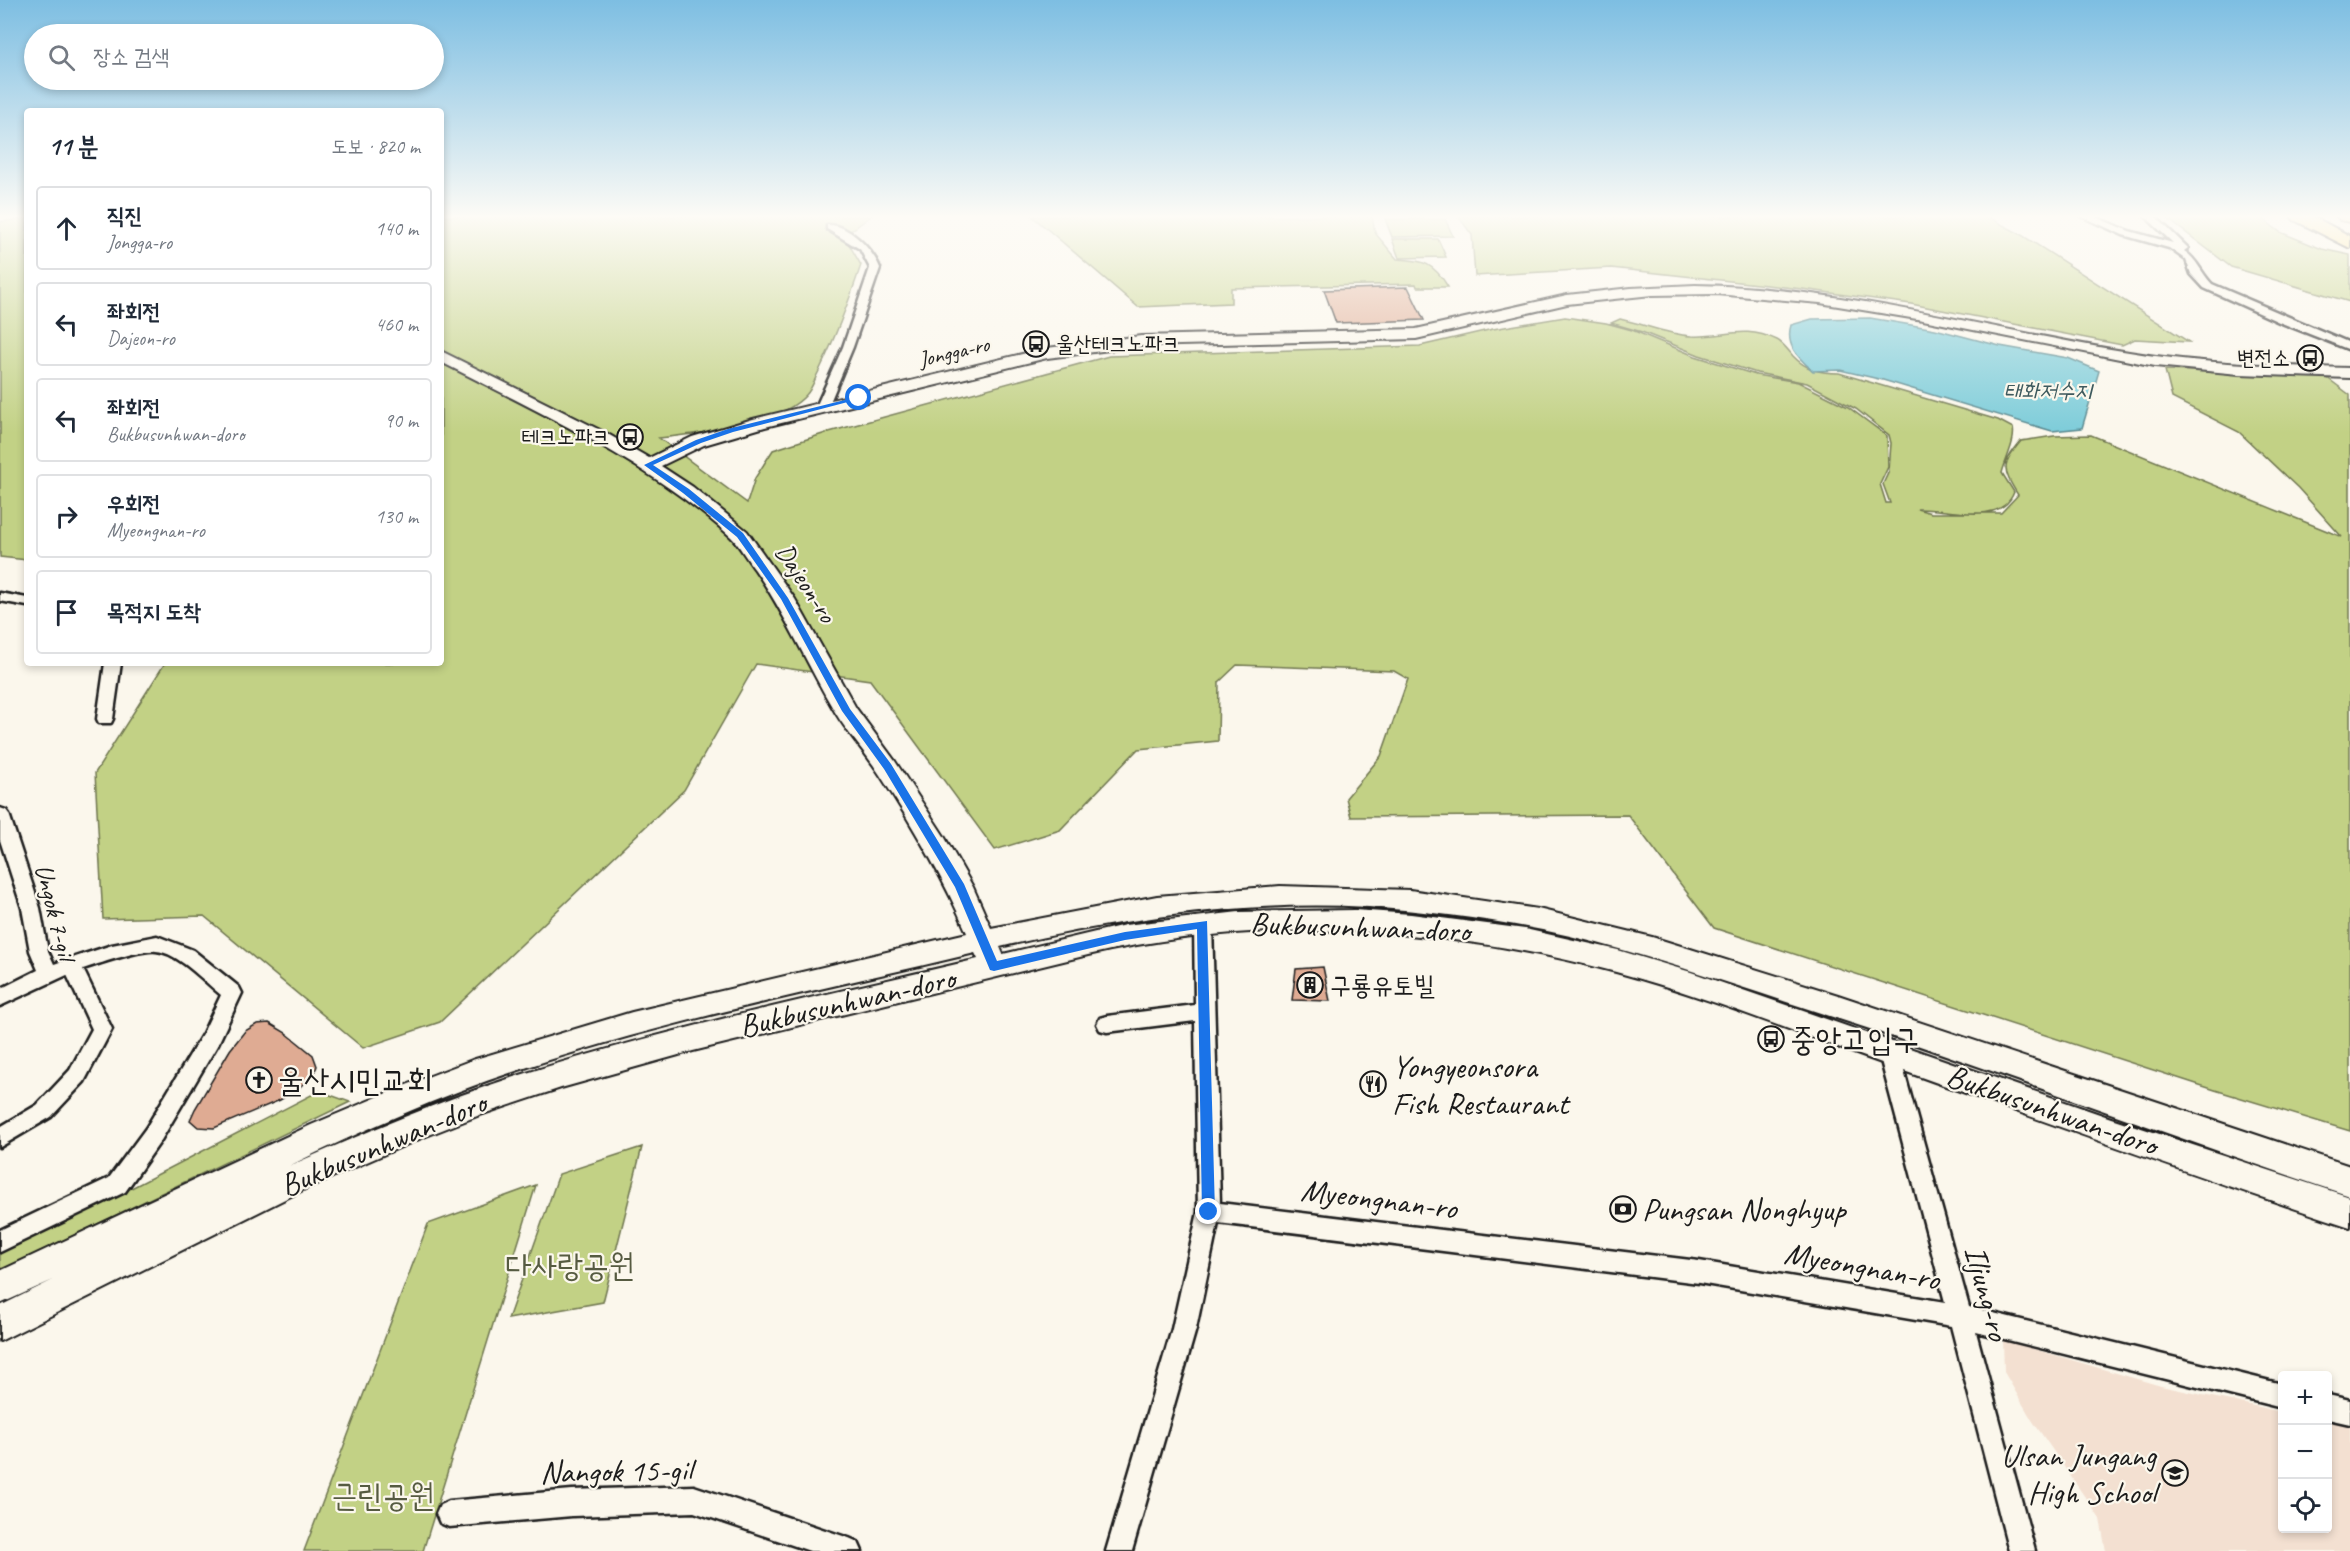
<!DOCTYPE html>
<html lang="ko">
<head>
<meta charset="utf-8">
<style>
  body { margin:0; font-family:Caveat,"Poor Story",sans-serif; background:#f2f2f3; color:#1f2937 }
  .controls { position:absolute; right:18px; bottom:18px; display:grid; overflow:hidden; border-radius:6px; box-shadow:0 3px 9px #0003 }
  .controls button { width:54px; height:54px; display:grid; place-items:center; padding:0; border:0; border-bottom:2px solid #e0e1e3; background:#fff; color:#1f2937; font:30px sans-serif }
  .stop { position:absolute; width:18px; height:18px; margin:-14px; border:4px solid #1a73e8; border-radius:50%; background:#fff }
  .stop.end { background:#1a73e8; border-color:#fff; box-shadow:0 2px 6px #0008 }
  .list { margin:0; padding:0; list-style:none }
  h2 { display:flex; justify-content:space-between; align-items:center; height:78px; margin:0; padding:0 24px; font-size:26px }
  h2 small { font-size:20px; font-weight:400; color:#747a83 }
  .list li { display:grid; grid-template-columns:39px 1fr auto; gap:18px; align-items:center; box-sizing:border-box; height:84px; margin:0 12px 12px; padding:0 12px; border:2px solid #e0e1e3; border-radius:6px }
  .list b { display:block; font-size:22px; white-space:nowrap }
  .list p { margin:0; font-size:20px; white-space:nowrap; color:#747a83 }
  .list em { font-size:20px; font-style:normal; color:#747a83 }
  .icon { flex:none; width:33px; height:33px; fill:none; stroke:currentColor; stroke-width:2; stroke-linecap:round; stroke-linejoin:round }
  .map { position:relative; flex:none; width:2350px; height:1551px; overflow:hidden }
  .search { position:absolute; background:#fff; box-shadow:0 3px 9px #0003; left:24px; top:24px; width:420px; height:66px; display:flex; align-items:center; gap:15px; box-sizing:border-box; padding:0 21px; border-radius:33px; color:#747a83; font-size:22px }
  .panel { position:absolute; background:#fff; box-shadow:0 3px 9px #0003; left:24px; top:108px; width:420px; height:558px; border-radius:6px }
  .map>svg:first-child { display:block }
</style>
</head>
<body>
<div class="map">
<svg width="2350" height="1551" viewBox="0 0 2350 1551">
  <rect width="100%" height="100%" fill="#fbf7ec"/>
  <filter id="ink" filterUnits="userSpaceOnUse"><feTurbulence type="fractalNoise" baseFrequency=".0167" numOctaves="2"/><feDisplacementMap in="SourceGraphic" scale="12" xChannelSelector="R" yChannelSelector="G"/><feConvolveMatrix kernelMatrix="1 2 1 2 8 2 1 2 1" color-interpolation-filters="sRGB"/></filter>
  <g filter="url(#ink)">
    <path fill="#f3e0d1" d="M 2003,1340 L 2161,1386 L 2282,1412 L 2282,1528 L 2328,1528 L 2328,1421 L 2350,1426 L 2350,1551 L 2106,1551 L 2100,1519 L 2032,1420 L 2004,1372 Z"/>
    <path fill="#c2d185" stroke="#6f7650" stroke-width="1.5" d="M 441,216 L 871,216 L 844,236 L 861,265 C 849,301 836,336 819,371 C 815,378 812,389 806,395 C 780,425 697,434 659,438 L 747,503 L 755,478 L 773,450 L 829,432 L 1109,356 L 1420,346 L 1493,329 L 1565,317 L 1606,323 L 1632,330 L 1695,356 L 1756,375 L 1798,382 L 1848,407 L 1887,436 L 1888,467 L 1880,484 L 1886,503 L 1890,503 L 1883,484 L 1889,471 L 1891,443 L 1889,435 L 1856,409 L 1807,383 L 1757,373 L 1699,355 L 1642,332 L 1611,323 L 1620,319 C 1643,324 1667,334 1691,336 C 1725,338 1742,324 1777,340 C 1783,343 1788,350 1793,356 C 1806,370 1821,373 1839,373 L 1998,420 L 2013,428 C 2016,441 2005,460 2002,473 L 2014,492 C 2001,528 1943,507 1917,509 L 1931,513 L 2001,513 L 2018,495 C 2002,469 2001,465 2021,441 L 2054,436 L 2091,435 L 2342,537 L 2298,488 L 2239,432 L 2172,398 L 2165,370 L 2326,377 L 2350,395 L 2350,1131 L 2215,1090 L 1714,928 L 1628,815 L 1351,817 L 1346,798 L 1381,756 L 1408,679 L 1394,671 L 1237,665 L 1219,682 L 1218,741 L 1138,749 L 1060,830 L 995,850 L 870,680 L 756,664 L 684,790 L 440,1022 L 363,1048 L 204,916 L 103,919 L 95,773 L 165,663 L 441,663 Z
      M 1032,216 L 1372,216 L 1375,233 L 1397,259 C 1423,260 1434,263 1448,287 L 1417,287 L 1416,284 L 1231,288 L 1231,303 L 1138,307 Z
      M 1458,216 L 1986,216 L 2020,234 L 2189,342 L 2135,339 L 2122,345 L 1911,304 L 1802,289 L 1611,268 L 1475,276 L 1472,235 Z
      M 2164,216 L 2259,216 L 2280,232 L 2322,249 L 2350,255 L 2350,302 L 2231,267 Z
      M 27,218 L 27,560 L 0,557 L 0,222 Z
      M 1385,219 L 1445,219 L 1453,236 L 1392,237 Z
      M 1392,239 L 1438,239 L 1446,257 L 1399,258 Z
      M 319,1091 L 350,1102 L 0,1271 L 0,1252 L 114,1197 Z
      M 642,1147 L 603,1302 L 508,1319 L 559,1174 Z
      M 536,1185 L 423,1551 L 304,1551 L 428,1224 Z"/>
    <path fill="#7dccd9" stroke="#56868d" stroke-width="1.5" d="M 1870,318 L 1935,329 L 2000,346 L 2068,358 L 2099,371 L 2082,428 L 2052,431 L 1883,380 L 1840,370 L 1813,371 C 1798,357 1785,346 1791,325 L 1812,319 Z"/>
    <path fill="#dfab93" stroke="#1c1c1c" stroke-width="1.5" d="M 1408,287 L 1424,320 L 1336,323 L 1324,290 Z
      M 1323,967 L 1330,1001 L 1292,1000 L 1296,969 Z
      M 269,1023 L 286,1033 L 313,1055 L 317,1066 L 314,1073 L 300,1087 L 280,1100 L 214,1128 L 198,1127 L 190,1120 L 195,1109 L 230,1050 L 245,1031 L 257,1024 Z"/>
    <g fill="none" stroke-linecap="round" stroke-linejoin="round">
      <g stroke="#1c1c1c" stroke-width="5">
        <path id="street" d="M 2081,216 L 2093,216 L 2129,231 L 2173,243 L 2145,216 L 2155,216 L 2186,246 L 2188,248 L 2184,251 C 2197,259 2201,273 2212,284 L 2350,343 L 2350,350 L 2279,322 L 2204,288 L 2191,274 L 2186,260 L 2169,248 L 2123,235 Z
          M 827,225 C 848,223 873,250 880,268 L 853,347 L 828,407 L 822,411 L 816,407 L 843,347 L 870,268 L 860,249 L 827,229 Z
          M 0,593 L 27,598 L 27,606 L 0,601 Z
          M 105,663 L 121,663 L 113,719 L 111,723 L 99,723 L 97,719 Z
          M 0,808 L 6,810 L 9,814 L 40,908 L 48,951 L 54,964 L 112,945 L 157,936 L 193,950 L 239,987 L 242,993 L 218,1044 L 160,1142 L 125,1192 L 0,1252 L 0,1230 L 109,1178 L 146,1128 L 203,1033 L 221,995 C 205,982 177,952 156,951 C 141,949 99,964 83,969 L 112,1029 L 84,1082 L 51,1117 L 0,1147 L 0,1127 L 37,1105 L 70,1070 L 92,1029 L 67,975 L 0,1006 L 0,989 L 38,970 L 30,951 L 22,908 L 0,840 Z
          M 1203,917 L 1210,919 L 1212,924 L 1220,1203 L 1699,1261 L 1945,1302 L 1879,1053 L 1882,1047 L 1889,1044 L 1896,1047 L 1899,1053 L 1969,1307 L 2282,1384 L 2282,1408 L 1976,1332 L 2035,1551 L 2009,1551 L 1951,1326 L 1699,1283 L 1218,1223 L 1196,1329 L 1132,1551 L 1106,1551 L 1172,1329 L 1198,1212 L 1195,1021 L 1107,1032 L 1100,1030 L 1097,1024 L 1100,1018 L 1107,1016 L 1195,1005 L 1194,924 L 1196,919 Z
          M 2328,1395 L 2350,1400 L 2350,1424 L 2328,1419 Z
          M 694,1486 L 849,1538 L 858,1542 L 862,1551 L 810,1551 L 694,1512 L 572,1516 L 449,1527 L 440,1523 L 436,1514 L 440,1505 L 449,1501 L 572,1490 Z"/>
      </g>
      <g stroke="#1c1c1c" stroke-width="4">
        <path id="secondary" d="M 1695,285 C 1843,287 1984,329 2129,352 C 2202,364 2276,366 2350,368 L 2350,378 L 2239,374 L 2155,366 L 1923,320 L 1820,303 L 1716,294 L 1652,295 L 1567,304 L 1416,339 L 1141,346 L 1047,358 L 765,427 L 704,445 L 661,466 L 693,487 L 747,531 L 795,599 L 856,708 L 895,761 L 944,836 L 973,887 L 991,928 L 1157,896 L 1280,886 L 1410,890 L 1538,909 L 1652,937 L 1838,995 L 2350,1166 L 2350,1196 C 2165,1135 1984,1065 1799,1006 C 1723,981 1647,955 1570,936 C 1504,921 1436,912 1369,907 C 1243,900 1121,919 1000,947 L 1003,954 L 1125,925 L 1239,912 L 1354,910 L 1411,914 L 1525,929 L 1618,950 L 1691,972 L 2111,1118 L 2350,1197 L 2350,1227 C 2196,1176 2043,1121 1890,1066 C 1799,1034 1709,997 1616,972 C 1444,926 1261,915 1088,955 L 693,1051 L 561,1088 L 480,1115 L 424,1137 L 305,1189 L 0,1341 L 0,1306 L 53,1280 L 0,1304 L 0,1271 L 311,1125 L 401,1087 L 472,1060 L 632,1012 L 967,933 C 943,877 913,826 880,775 C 866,753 848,734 835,712 C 807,665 786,615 755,570 C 747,560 740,546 731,537 C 646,460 542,414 441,362 L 441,351 L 606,433 L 649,458 L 692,437 L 753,419 L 1047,348 L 1141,336 L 1416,329 L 1567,295 L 1631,288 ZM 975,953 L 978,959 C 824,995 668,1028 517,1076 C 439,1101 364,1133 289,1166 C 366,1129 444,1094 525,1068 C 672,1019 825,989 975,953 Z"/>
      </g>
      <g stroke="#1c1c1c" stroke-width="4">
        <path id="highway" d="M 2291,216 L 2312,216 L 2350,236 L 2350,248 L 2294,220 Z
          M 2337,216 L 2350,216 L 2350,222 L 2340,220 Z"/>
      </g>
      <use href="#street" fill="#fbf7ec" fill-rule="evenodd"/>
      <use href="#secondary" fill="#fbf7ec" fill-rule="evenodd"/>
      <use href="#highway" fill="#fce080" fill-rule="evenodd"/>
    </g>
  </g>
  <linearGradient id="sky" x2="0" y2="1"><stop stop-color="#7dbee2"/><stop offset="0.5" stop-color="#fdfbf6"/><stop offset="1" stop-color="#fdfbf6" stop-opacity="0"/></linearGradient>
  <rect width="2350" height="433" fill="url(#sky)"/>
  <path fill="#1a73e8" d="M 857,397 L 863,398 L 733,432 L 701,443 L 653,465 L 689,489 L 743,533 L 788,598 L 850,709 L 891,764 L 964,884 L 997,961 L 1125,932 L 1207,921 L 1215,1212 L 1213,1216 L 1209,1218 L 1204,1216 L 1202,1212 L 1197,929 L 1125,940 L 994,971 L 990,970 L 955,887 L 884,769 L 842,711 L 781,599 L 737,537 L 683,493 L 644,465 L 696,440 L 728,429 Z"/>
  <defs>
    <g id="bus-ring" transform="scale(1.35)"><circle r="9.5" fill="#fbf7ec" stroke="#1c1c1c" stroke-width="1.5"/><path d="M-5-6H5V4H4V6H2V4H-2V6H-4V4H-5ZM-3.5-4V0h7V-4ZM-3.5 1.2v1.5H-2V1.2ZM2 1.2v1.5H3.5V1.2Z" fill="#1c1c1c"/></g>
    <g id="building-ring" transform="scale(1.35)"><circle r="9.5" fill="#fbf7ec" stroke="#1c1c1c" stroke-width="1.5"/><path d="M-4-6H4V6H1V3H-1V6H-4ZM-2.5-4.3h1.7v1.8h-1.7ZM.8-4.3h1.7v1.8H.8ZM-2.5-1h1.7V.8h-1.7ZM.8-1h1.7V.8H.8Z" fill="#1c1c1c"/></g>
    <g id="church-ring" transform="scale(1.35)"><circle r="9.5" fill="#fbf7ec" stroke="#1c1c1c" stroke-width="1.5"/><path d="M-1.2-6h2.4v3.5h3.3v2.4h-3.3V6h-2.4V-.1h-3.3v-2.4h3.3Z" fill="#1c1c1c"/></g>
    <g id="restaurant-ring" transform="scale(1.35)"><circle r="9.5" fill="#fbf7ec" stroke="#1c1c1c" stroke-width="1.5"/><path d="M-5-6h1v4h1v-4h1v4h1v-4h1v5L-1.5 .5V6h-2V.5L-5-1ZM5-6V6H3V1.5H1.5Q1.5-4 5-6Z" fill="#1c1c1c"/></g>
    <g id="bank-ring" transform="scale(1.35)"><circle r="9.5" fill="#fbf7ec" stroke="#1c1c1c" stroke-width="1.5"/><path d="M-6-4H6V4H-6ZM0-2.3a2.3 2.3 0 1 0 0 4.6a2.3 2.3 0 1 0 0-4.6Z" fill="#1c1c1c"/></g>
    <g id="school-ring" transform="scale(1.35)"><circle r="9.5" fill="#fbf7ec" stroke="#1c1c1c" stroke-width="1.5"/><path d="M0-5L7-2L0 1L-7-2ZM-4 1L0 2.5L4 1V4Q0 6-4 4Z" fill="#1c1c1c"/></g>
  </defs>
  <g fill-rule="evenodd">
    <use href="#bus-ring" x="1036" y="344"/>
    <use href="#bus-ring" x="2310" y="358"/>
    <use href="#bus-ring" x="630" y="437"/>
    <use href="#building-ring" x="1310" y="985"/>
    <use href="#bus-ring" x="1771" y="1039"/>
    <use href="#church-ring" x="259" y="1080"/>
    <use href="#restaurant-ring" x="1373" y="1084"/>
    <use href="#bank-ring" x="1623" y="1209"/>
    <use href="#school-ring" x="2175" y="1473"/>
  </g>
  <g text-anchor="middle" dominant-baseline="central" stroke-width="4.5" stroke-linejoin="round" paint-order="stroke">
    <g font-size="22" fill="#1c1c1c" stroke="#fbf7ec" text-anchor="end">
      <text x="1056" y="344" text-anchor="start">울산테크노파크</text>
      <text x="2290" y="358">변전소</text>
      <text x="610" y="437">테크노파크</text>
    </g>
    <g font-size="22" fill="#1c1c1c" stroke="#fbf7ec">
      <text transform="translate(954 352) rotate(-13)">Jongga-ro</text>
    </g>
    <g font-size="22" font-style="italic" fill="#3e5a5e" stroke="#fbf7ec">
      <text x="2048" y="391">태화저수지</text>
    </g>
    <g font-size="26" fill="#1c1c1c" stroke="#fbf7ec">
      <text transform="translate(806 583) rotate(57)">Dajeon-ro</text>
      <text transform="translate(55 912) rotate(76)">Ungok 7-gil</text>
    </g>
    <g font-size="26" fill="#1c1c1c" stroke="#fbf7ec" text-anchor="start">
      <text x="1330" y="985">구룡유토빌</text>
    </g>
    <g font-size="32" fill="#1c1c1c" stroke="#fbf7ec">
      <text transform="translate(1360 927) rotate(2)">Bukbusunhwan-doro</text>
      <text transform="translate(847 1002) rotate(-13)">Bukbusunhwan-doro</text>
      <text transform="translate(2052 1110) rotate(19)">Bukbusunhwan-doro</text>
      <text transform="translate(383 1144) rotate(-23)">Bukbusunhwan-doro</text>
      <text transform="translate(1379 1199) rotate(7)">Myeongnan-ro</text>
      <text transform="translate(1862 1266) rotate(10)">Myeongnan-ro</text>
      <text transform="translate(1987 1293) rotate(75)">Iljung-ro</text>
      <text transform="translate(616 1471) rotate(-1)">Nangok 15-gil</text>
    </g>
    <g font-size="32" fill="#1c1c1c" stroke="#fbf7ec" text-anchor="start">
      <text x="1790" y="1039">중앙고입구</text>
      <text x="1392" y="1066">Yongyeonsora<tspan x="1392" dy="37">Fish Restaurant</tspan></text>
      <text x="278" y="1080">울산시민교회</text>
      <text x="1642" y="1209">Pungsan Nonghyup</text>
      <text x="2156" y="1455" text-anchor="end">Ulsan Jungang<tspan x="2156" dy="37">High School</tspan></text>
    </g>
    <g font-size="32" fill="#565b41" stroke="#fbf7ec">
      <text x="570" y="1265">다사랑공원</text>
      <text x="383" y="1495">근린공원</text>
    </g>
  </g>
</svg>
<div class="controls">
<button>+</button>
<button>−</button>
<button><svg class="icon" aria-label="locate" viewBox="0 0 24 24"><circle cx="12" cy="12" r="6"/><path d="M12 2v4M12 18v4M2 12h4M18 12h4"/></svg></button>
</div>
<div class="stop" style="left:859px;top:398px"></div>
<div class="stop end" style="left:1209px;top:1212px"></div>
<div class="search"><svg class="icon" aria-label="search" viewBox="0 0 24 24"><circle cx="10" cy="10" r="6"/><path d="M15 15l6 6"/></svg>장소 검색</div>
<section class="panel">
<h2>11 분<small>도보 · 820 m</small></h2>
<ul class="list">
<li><svg class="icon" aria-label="ahead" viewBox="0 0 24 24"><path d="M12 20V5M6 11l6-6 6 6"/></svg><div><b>직진</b><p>Jongga-ro</p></div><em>140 m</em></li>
<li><svg class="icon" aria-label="left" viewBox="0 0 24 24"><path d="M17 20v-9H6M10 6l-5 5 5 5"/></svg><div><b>좌회전</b><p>Dajeon-ro</p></div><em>460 m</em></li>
<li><svg class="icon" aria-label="left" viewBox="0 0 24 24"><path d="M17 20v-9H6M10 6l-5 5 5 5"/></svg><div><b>좌회전</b><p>Bukbusunhwan-doro</p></div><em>90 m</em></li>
<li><svg class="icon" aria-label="right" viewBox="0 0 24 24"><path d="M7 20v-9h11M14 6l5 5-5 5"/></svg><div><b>우회전</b><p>Myeongnan-ro</p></div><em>130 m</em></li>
<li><svg class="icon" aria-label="arrive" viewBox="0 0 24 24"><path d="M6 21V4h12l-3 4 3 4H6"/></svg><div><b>목적지 도착</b></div></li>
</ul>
</section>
</div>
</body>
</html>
